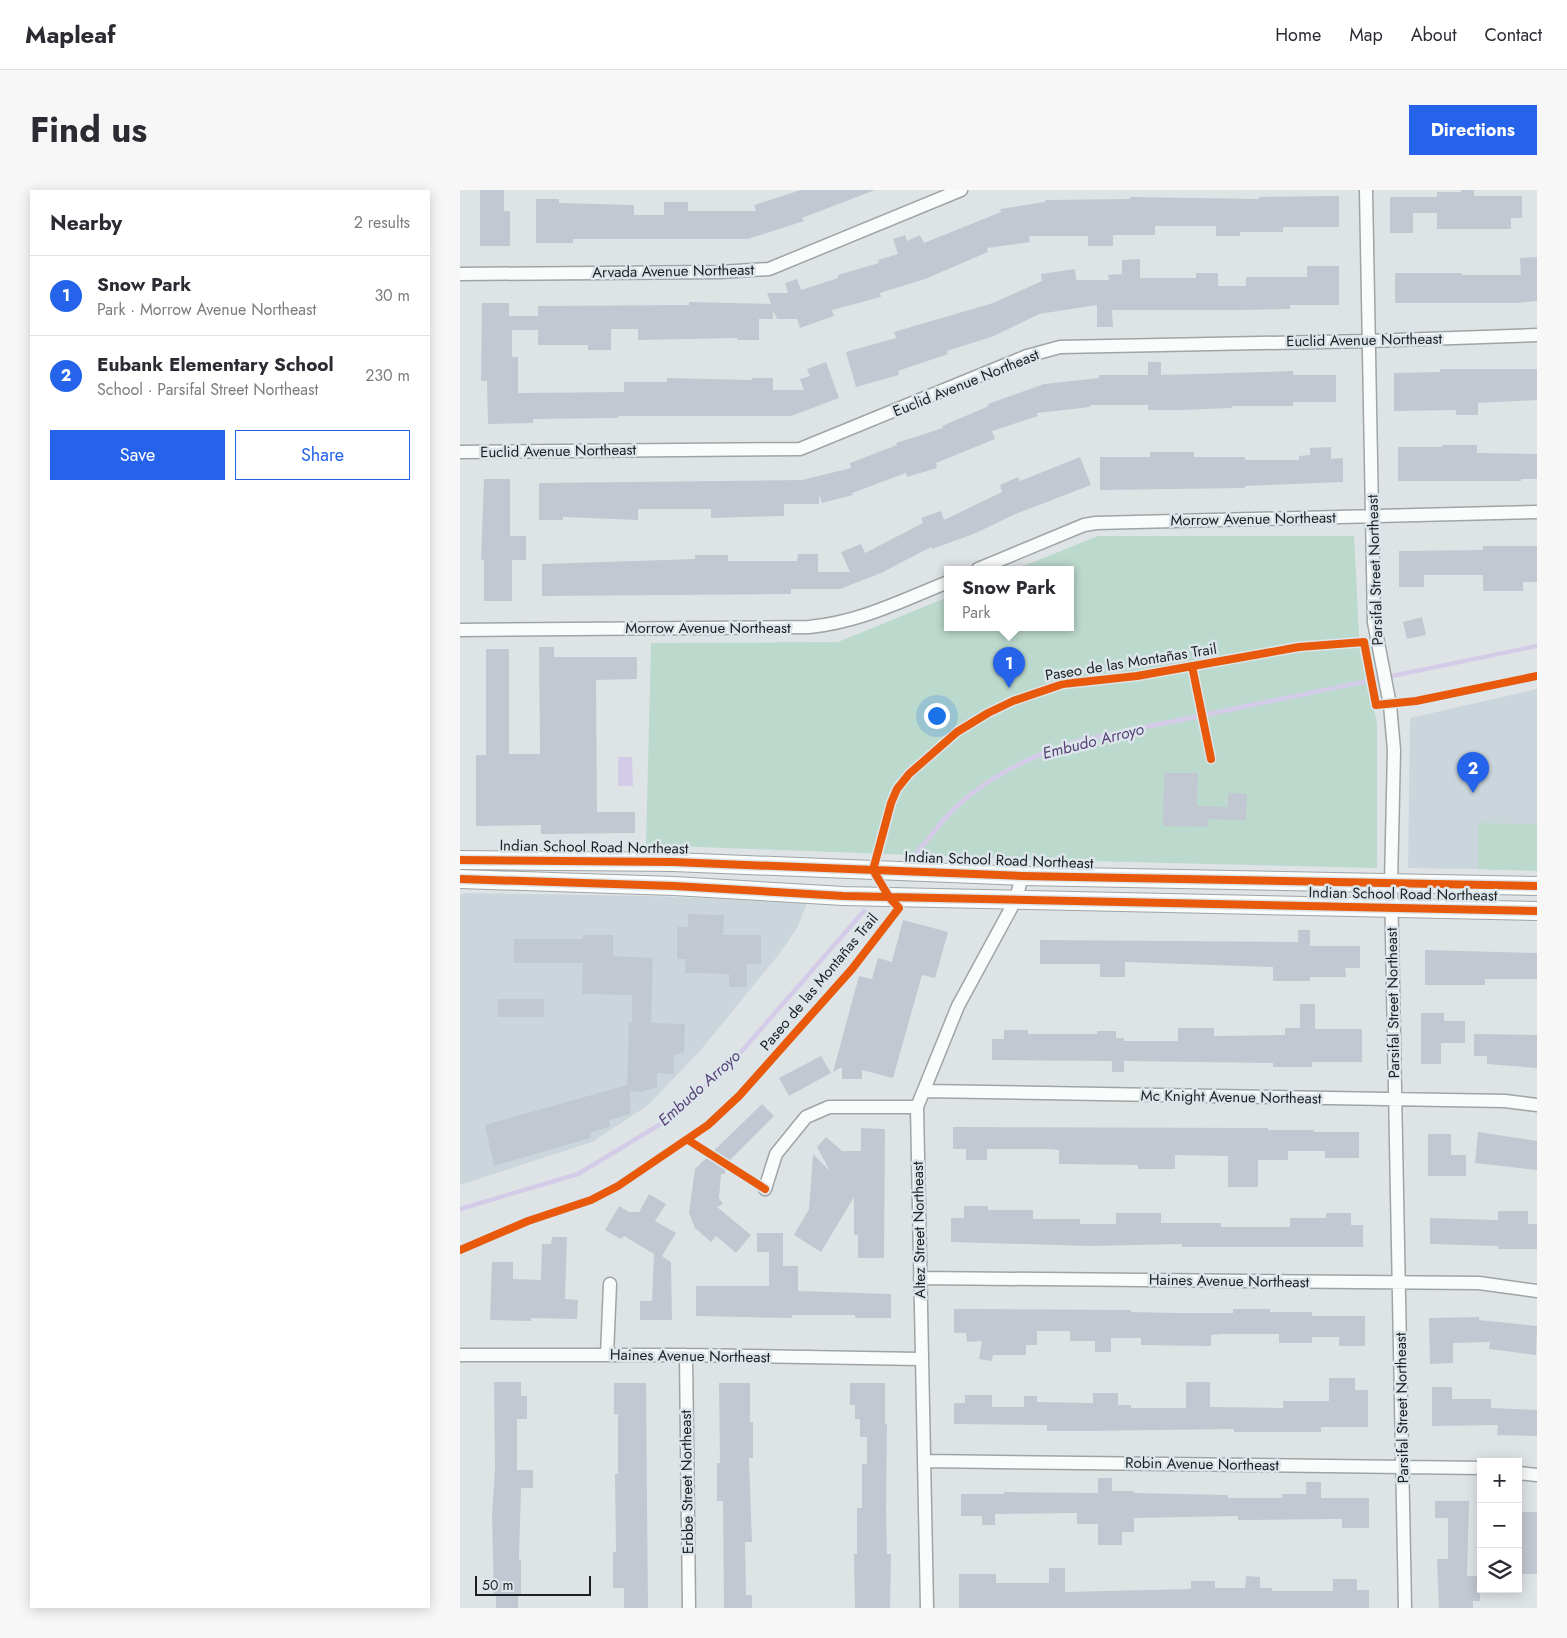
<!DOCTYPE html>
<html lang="en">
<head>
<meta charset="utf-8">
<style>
  body { margin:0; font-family:Jost,sans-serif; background:#f7f7f7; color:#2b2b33 }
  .controls { position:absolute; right:15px; bottom:15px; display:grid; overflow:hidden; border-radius:0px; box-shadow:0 2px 12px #0003 }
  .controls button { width:45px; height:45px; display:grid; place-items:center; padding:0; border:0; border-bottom:1px solid #e1e1e2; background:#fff; color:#2b2b33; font:25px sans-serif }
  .scale { position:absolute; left:15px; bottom:12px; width:116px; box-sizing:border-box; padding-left:5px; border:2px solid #1d2022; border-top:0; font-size:14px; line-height:18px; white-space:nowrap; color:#1d2022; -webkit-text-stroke:4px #dbe5ea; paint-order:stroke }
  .you { position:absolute; left:476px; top:525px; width:18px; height:18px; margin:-12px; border:4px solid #fff; border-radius:50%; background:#1a73e8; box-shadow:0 0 0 8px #1a73e833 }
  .badge { display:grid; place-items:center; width:32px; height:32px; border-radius:50%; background:#2563eb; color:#fff; font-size:16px; font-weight:700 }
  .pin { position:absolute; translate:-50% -41px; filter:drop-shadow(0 1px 2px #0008) }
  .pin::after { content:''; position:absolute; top:26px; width:18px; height:15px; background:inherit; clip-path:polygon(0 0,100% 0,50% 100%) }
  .popup { position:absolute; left:484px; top:376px; width:130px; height:65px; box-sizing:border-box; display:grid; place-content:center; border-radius:0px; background:#fff; filter:drop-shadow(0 1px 4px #0005); font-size:16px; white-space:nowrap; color:#7c7c81 }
  .popup b { font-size:19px; color:#2b2b33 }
  .popup::after { content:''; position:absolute; left:50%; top:100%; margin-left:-10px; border:10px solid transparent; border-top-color:#fff }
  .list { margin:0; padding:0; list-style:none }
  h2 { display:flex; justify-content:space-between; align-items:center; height:65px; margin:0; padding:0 20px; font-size:21px }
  h2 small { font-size:16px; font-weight:400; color:#7c7c81 }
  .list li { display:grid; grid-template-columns:32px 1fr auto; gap:15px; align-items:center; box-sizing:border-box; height:80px; padding:0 20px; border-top:1px solid #e1e1e2 }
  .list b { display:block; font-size:19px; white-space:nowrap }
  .list p { margin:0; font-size:16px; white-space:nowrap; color:#7c7c81 }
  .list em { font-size:16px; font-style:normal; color:#7c7c81 }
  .actions { display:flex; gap:10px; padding:15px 20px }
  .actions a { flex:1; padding:11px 0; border:1px solid #2563eb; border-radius:0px; text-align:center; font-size:18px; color:#2563eb }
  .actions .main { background:#2563eb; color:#fff }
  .icon { flex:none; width:28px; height:28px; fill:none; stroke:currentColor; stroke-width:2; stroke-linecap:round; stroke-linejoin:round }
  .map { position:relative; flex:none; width:1077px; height:1418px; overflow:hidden; border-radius:0px }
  header { display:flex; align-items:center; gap:30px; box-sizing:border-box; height:70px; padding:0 25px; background:#fff; border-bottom:1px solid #e1e1e2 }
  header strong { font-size:24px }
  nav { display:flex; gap:28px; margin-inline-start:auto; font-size:18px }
  .intro { display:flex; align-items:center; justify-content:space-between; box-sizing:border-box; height:120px; padding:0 30px }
  h1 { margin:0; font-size:35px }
  .button { padding:12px 22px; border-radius:0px; background:#2563eb; color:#fff; font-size:18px; font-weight:700 }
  main { display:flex; gap:30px; padding:0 30px }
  aside { flex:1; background:#fff; border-radius:0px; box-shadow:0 2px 12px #0003 }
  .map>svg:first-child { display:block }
</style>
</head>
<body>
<header>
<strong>Mapleaf</strong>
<nav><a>Home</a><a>Map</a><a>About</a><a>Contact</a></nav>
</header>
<div class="intro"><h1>Find us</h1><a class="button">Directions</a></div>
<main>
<aside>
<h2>Nearby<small>2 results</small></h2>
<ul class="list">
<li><span class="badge">1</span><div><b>Snow Park</b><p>Park · Morrow Avenue Northeast</p></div><em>30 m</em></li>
<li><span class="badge">2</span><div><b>Eubank Elementary School</b><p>School · Parsifal Street Northeast</p></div><em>230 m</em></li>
</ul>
<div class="actions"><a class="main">Save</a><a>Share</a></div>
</aside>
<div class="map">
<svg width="1077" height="1418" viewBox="0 0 1077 1418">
  <rect width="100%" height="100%" fill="#dee4e6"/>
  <path fill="#cbd6dc" d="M 1077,499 L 1077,680 L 948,678 L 950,528 Z
    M 5,703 L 194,706 L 347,713 L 337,738 L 320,763 L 240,861 L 187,916 L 132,952 L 0,995 L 0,705 Z"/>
  <path fill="#bcd9cd" d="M 638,346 L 894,346 L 900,463 L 917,532 L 917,678 L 586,670 L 186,655 L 191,453 L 378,452 L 488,407 L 488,437 L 610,437 L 610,379 L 556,379 Z
    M 1018,633 L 1077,634 L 1077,681 L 1018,679 Z"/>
  <path fill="#d4cbe9" d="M 158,567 L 172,567 L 173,596 L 158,596 Z"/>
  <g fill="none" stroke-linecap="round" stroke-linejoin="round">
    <path stroke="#d4cbe9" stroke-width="4.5" d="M 457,662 C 470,648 481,631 495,618 C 530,585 573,565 618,551 L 1077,456
      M 0,1019 L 118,984 L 204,932 L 267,878 L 404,721"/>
  </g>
  <path fill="#c2c8d1" d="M 20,0 L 44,0 L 44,21 L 50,21 L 50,56 L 20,56 Z
    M 341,0 L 415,0 L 342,28 L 344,31 L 288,49 L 113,49 L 113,53 L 76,53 L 76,9 L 99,9 L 99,13 L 174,15 L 174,25 L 204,25 L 204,12 L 228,12 L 228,21 L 296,21 L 294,15 Z
    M 1001,0 L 1014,0 L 1014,6 L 1062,6 L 1062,28 L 1051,28 L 1051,39 L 977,39 L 977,23 L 953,23 L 953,43 L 930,43 L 930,7 L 977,7 L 977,2 L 1001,2 Z
    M 879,6 L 879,37 L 823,37 L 823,42 L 780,42 L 780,46 L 756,46 L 756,36 L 695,36 L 695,45 L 653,45 L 653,56 L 628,56 L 628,46 L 569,46 L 570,52 L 527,58 L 528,62 L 465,89 L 420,103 L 421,107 L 372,120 L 374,126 L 340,138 L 337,129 L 317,129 L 313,120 L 313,129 L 299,129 L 299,150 L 277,150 L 277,148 L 178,150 L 178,139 L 151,139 L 151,160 L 128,160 L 128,155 L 78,155 L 78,140 L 52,140 L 52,167 L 58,167 L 58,203 L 164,202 L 164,192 L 207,192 L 207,188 L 292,190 L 292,188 L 313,188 L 313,200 L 344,200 L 340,189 L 350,186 L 347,179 L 366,172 L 379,208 L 331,226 L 158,226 L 158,228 L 73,229 L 73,233 L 28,234 L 27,191 L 21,191 L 22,113 L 49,113 L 49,126 L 78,126 L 78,116 L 229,115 L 229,112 L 311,114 L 307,103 L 328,103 L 325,93 L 337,89 L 341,100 L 378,88 L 378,85 L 419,73 L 418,70 L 438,64 L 433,49 L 445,45 L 447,51 L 460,45 L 464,53 L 541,22 L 540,19 L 585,12 L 585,10 L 670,9 L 670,7 L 799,9 L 799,7 Z
    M 1077,67 L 1077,111 L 1057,113 L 935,113 L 935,83 L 1002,83 L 1002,85 L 1061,85 L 1060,68 Z
    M 680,69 L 680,88 L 736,88 L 736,83 L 758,83 L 758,96 L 786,96 L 786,87 L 847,87 L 847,76 L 879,76 L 879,115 L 830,115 L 830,119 L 781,120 L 652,120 L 653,137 L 637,137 L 637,115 L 579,124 L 534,146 L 487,161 L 488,164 L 438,181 L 439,185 L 396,197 L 386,162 L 436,148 L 434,142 L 533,113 L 582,91 L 581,84 L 615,79 L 616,90 L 649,90 L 648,85 L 662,84 L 662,70 Z
    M 688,172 L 701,172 L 701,185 L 833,181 L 833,185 L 876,185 L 876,212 L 833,212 L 833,216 L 772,216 L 772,218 L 721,220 L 688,220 L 688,215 L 630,215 L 630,217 L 577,223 L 578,226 L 532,241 L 535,249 L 476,273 L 477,278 L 447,287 L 446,283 L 392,303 L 393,305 L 362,313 L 359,305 L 359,314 L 324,314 L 324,326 L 251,328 L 251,319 L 178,319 L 178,330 L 103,327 L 103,330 L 79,330 L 79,293 L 342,290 L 391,278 L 390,273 L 437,255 L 436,253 L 483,238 L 482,236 L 529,216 L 528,214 L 584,194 L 639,188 L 639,185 L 688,185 Z
    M 980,179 L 1077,179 L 1077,210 L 1018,213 L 1018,225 L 996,225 L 996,220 L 934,221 L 934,183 L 980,182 Z
    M 982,255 L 1017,255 L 1017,263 L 1077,264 L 1077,289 L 1061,289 L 1061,291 L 938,291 L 938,257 L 982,257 Z
    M 871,257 L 871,269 L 883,268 L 883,292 L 785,296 L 785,298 L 640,300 L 640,267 L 690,267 L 690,262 L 734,262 L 734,267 L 785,267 L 785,270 L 839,270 L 839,266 L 850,265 L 850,258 Z
    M 620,267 L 631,295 L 553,325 L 516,343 L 472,359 L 471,357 L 421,383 L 380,399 L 331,399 L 331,404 L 82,406 L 82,374 L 235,369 L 235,365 L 268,365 L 268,371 L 337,371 L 338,364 L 358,364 L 358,382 L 390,382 L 381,362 L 401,354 L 405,363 L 463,333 L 461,328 L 481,321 L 484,330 L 542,302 L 540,295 L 558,287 L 560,291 Z
    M 24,289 L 50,289 L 50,346 L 66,346 L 66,370 L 52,370 L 52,411 L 24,411 L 24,370 L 21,370 Z
    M 1023,356 L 1077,356 L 1077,392 L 1063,392 L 1063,401 L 1023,401 L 1023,385 L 964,385 L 964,397 L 939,397 L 939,361 L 1023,360 Z
    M 962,427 L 966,445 L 947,449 L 943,432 Z
    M 79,457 L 94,457 L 94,467 L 177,467 L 177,489 L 136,490 L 137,622 L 175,622 L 175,643 L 81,644 L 81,635 L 16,636 L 16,565 L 26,565 L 26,459 L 49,459 L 49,564 L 80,564 Z
    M 704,583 L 738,583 L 737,616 L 768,617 L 768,603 L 787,604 L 786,630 L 748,629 L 748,637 L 703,636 Z
    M 228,724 L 264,725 L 263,745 L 301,745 L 301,774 L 287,774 L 287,797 L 269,797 L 269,784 L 225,783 L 226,769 L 217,769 L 217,737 L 228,737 Z
    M 443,730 L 488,742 L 475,788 L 462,785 L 433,888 L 402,880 L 402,889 L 382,889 L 382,877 L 373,882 L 399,786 L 412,789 L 418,768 L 432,772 Z
    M 838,740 L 850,740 L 850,756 L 900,756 L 900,778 L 885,778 L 886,787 L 850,787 L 850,791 L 813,791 L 813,777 L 665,772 L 665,787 L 640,787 L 640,774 L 580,774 L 580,750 L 838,752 Z
    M 123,745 L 153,745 L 153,766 L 193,768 L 191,833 L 225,834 L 224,862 L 214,865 L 214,884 L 197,883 L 197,897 L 181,902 L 170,901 L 170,924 L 149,930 L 150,937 L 131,942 L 130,948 L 34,976 L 25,935 L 167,895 L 169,832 L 172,832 L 172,805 L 122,804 L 123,773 L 54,773 L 54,749 L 123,749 Z
    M 965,760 L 1077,763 L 1077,789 L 1025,789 L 1025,795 L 965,795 Z
    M 38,809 L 84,809 L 84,827 L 38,827 Z
    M 840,814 L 855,814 L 855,839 L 902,839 L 902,872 L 852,872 L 852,877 L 813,877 L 813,873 L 664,871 L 664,882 L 652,882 L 652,871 L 532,870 L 532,849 L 544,849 L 544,840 L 568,840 L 568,844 L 637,844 L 637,841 L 656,841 L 656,848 L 664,848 L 664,851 L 718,851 L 718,838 L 754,838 L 754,846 L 825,845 L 825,838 L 840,838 Z
    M 961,823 L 984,823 L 984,831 L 1005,831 L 1005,853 L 981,853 L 981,874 L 961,874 Z
    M 1014,844 L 1077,845 L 1077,878 L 1027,874 L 1027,866 L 1014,866 Z
    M 361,866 L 371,883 L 329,906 L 319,888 Z
    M 302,914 L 314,926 L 265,975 L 265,984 L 261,984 L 259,1008 L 263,1014 L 257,1017 L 291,1045 L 276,1063 L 256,1046 L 251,1052 L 235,1038 L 229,1023 L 235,979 Z
    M 493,937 L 808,938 L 808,940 L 854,940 L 854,942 L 899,942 L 899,968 L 865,968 L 865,961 L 828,961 L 828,970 L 798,970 L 798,997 L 768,997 L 768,966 L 715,965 L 715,979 L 678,979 L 678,975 L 599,974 L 599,960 L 586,959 L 527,959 L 527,970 L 506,970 L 506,959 L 493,959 Z
    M 401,938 L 425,939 L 424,1068 L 398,1068 L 398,1045 L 394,1045 L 394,1007 L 361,1062 L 334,1045 L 349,1019 L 353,964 L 370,981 L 357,957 L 366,947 L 382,961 L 401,961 Z
    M 1018,942 L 1077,951 L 1077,980 L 1015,973 Z
    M 968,944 L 991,944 L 991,965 L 1006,965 L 1006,986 L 968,986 Z
    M 189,1004 L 206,1014 L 195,1031 L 216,1043 L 202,1066 L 211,1072 L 212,1130 L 180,1130 L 180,1111 L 192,1111 L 194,1064 L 164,1046 L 161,1049 L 145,1040 L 159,1016 L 169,1022 L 179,1022 Z
    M 504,1016 L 528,1016 L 528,1020 L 573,1020 L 573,1029 L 620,1029 L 620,1034 L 656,1034 L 656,1023 L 701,1023 L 701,1033 L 761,1033 L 761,1037 L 830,1037 L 830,1028 L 866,1028 L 866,1023 L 891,1023 L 891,1035 L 903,1035 L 903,1057 L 722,1057 L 722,1054 L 630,1056 L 491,1052 L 491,1028 L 504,1028 Z
    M 1038,1021 L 1068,1021 L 1068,1034 L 1077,1034 L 1077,1059 L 1038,1059 L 1038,1056 L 970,1054 L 970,1028 L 1038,1030 Z
    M 297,1043 L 323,1043 L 323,1076 L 338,1076 L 338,1101 L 431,1104 L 431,1128 L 395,1128 L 395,1125 L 332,1125 L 332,1128 L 236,1126 L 236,1096 L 309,1096 L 309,1062 L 297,1062 Z
    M 92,1047 L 107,1047 L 105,1109 L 118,1110 L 117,1129 L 71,1128 L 71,1131 L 30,1130 L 32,1072 L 53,1072 L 53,1089 L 81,1090 L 82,1054 L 91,1054 Z
    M 494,1119 L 671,1120 L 671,1122 L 718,1123 L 773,1123 L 773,1119 L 810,1119 L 810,1122 L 852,1122 L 852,1126 L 905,1126 L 905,1156 L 879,1156 L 879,1147 L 852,1147 L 852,1153 L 819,1153 L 819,1144 L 763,1144 L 751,1145 L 751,1156 L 681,1155 L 681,1148 L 651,1148 L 651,1162 L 635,1162 L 635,1151 L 610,1151 L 610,1141 L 577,1141 L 577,1155 L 566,1155 L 566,1165 L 533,1165 L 532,1171 L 519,1169 L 522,1151 L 507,1152 L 506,1143 L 494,1143 Z
    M 1019,1127 L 1019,1130 L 1077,1136 L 1076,1165 L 1029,1159 L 1030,1152 L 993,1153 L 993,1173 L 970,1174 L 969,1128 Z
    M 869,1188 L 895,1188 L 895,1200 L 908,1200 L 908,1237 L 861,1237 L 861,1242 L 774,1242 L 774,1239 L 623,1241 L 587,1241 L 587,1235 L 494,1234 L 494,1213 L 505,1213 L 505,1205 L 532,1205 L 532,1217 L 564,1217 L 564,1206 L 577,1206 L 577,1212 L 633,1213 L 633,1203 L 658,1203 L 658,1215 L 671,1215 L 671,1218 L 726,1218 L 726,1192 L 750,1192 L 750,1217 L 823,1218 L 823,1211 L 869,1211 Z
    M 34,1192 L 61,1192 L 61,1206 L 67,1206 L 67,1229 L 57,1229 L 57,1280 L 73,1280 L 73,1298 L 61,1298 L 59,1370 L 61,1370 L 61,1406 L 58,1406 L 58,1418 L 36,1418 L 36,1406 L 34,1406 L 32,1326 L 35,1279 Z
    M 154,1193 L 186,1193 L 188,1418 L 164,1418 L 164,1398 L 153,1398 L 153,1362 L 156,1362 L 155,1284 L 158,1284 L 158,1224 L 154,1224 Z
    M 259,1193 L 290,1193 L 290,1232 L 293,1232 L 293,1268 L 289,1268 L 292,1352 L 285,1352 L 286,1405 L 292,1405 L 292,1418 L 264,1418 L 263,1311 L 257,1311 L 257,1273 L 260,1273 Z
    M 390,1193 L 425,1193 L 425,1234 L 427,1234 L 426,1318 L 427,1364 L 431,1364 L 430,1418 L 395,1418 L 394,1364 L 397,1364 L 397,1318 L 402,1318 L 402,1274 L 407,1274 L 407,1247 L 400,1247 L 400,1229 L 395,1229 L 395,1215 L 390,1215 Z
    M 972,1197 L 992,1197 L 992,1209 L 1031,1209 L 1031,1218 L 1077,1220 L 1077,1246 L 1037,1245 L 1038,1235 L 972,1236 Z
    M 638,1288 L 652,1288 L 652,1301 L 674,1301 L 674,1303 L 768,1305 L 768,1308 L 822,1308 L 822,1304 L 846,1304 L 846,1292 L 861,1292 L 861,1308 L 909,1308 L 909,1338 L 882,1338 L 882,1329 L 872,1329 L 778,1330 L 778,1326 L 674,1328 L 674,1342 L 662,1342 L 662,1355 L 638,1355 L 638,1334 L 617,1334 L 617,1323 L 535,1324 L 535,1335 L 522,1335 L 522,1326 L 501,1326 L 501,1304 L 544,1304 L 544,1302 L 638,1303 Z
    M 975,1311 L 1009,1311 L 1007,1386 L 1020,1386 L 1020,1411 L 1013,1411 L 1013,1418 L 979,1418 L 977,1369 L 988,1369 L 988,1328 L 975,1328 Z
    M 1062,1322 L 1077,1322 L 1077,1384 L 1058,1384 L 1058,1352 L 1062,1352 Z
    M 589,1378 L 605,1378 L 605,1402 L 731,1399 L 731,1391 L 755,1391 L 755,1398 L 785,1398 L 786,1386 L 800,1387 L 800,1398 L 812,1398 L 812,1401 L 873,1401 L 873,1389 L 897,1389 L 897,1400 L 909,1400 L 909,1418 L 499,1418 L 499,1384 L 536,1384 L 536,1393 L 589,1393 Z"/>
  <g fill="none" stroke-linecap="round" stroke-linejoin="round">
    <g stroke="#9fa4a6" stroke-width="15">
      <path id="street" d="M 906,0 L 914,432 L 930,515 L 934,560 L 931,693 L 945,1418
        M 0,84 L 260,82 L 309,79 L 501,0
        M 0,262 L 340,259 L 567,166 L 600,157 L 908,151 L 1077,145
        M 518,379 L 624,335 L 636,333 L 1077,322
        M 0,440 L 349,437 C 400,432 441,411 488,392
        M 465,901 L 1045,911 L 1077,915
        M 305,999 L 316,964 L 346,927 L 369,917 L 457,917
        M 460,1088 L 1019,1093 L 1077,1101
        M 0,1165 L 226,1165 L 460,1169
        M 147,1165 L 150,1094
        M 226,1165 L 229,1418
        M 464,1271 L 1021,1278
        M 1058,1283 L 1077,1285
        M 467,1418 L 457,917 L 498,816 L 556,709 L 562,686"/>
    </g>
    <g stroke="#9fa4a6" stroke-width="20">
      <path id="secondary" d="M 0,670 L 213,672 L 562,686 L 1077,696
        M 0,689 L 214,696 L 383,706 L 1077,721"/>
    </g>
    <use href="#street" stroke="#fafbfb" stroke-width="12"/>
    <use href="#secondary" stroke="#fafbfb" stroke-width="18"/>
    <g stroke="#dbe5ea" stroke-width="11">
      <path id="cycleway" d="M 732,476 L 751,569
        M 0,670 L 213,672 L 562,686 L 1077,696
        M 0,689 L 214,696 L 383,706 L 1077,721
        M 228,950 L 305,999
        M 0,1060 L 68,1031 L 131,1010 L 158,996 L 248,935 L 279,906 L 392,779 L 439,718 L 429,707 L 413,680 L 431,613 L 437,599 L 449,584 L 497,542 L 528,523 L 553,511 L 603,494 L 677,486 L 839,457 L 904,452 L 916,515 L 956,511 L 1077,486"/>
    </g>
    <use href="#cycleway" stroke="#e8590c" stroke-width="8"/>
  </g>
  <g text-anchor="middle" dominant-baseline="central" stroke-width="5" stroke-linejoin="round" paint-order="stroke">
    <g font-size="15" fill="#1d2022" stroke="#dbe5ea">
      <text transform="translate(213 81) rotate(-1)">Arvada Avenue Northeast</text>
      <text transform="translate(904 150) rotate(-1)">Euclid Avenue Northeast</text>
      <text transform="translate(506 193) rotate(-22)">Euclid Avenue Northeast</text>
      <text transform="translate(98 261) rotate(-1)">Euclid Avenue Northeast</text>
      <text transform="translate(793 329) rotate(-1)">Morrow Avenue Northeast</text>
      <text transform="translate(915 380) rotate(-92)">Parsifal Street Northeast</text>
      <text x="248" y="438">Morrow Avenue Northeast</text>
      <text transform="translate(671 472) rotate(-9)">Paseo de las Montañas Trail</text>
      <text transform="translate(134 657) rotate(1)">Indian School Road Northeast</text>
      <text transform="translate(539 670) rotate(2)">Indian School Road Northeast</text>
      <text transform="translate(943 704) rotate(1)">Indian School Road Northeast</text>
      <text transform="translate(359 792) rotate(-50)">Paseo de las Montañas Trail</text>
      <text transform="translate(933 813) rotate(-91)">Parsifal Street Northeast</text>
      <text transform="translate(771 907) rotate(1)">Mc Knight Avenue Northeast</text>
      <text transform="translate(459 1040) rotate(-91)">Altez Street Northeast</text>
      <text transform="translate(769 1091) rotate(1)">Haines Avenue Northeast</text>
      <text transform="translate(230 1166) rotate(1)">Haines Avenue Northeast</text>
      <text transform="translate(942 1218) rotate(-91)">Parsifal Street Northeast</text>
      <text transform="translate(742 1274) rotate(1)">Robin Avenue Northeast</text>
      <text transform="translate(227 1292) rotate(-91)">Erbbe Street Northeast</text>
    </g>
    <g font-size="16" font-style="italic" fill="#594279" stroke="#dbe5ea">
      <text transform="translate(633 551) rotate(-14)">Embudo Arroyo</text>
      <text transform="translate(239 898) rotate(-42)">Embudo Arroyo</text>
    </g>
  </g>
</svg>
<div class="controls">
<button>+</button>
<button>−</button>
<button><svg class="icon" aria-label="layers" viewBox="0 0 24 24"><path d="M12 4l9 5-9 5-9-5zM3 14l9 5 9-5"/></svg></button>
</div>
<div class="scale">50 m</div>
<div class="you"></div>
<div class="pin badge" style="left:549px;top:498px">1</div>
<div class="popup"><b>Snow Park</b>Park</div>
<div class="pin badge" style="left:1013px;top:603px">2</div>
</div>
</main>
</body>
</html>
